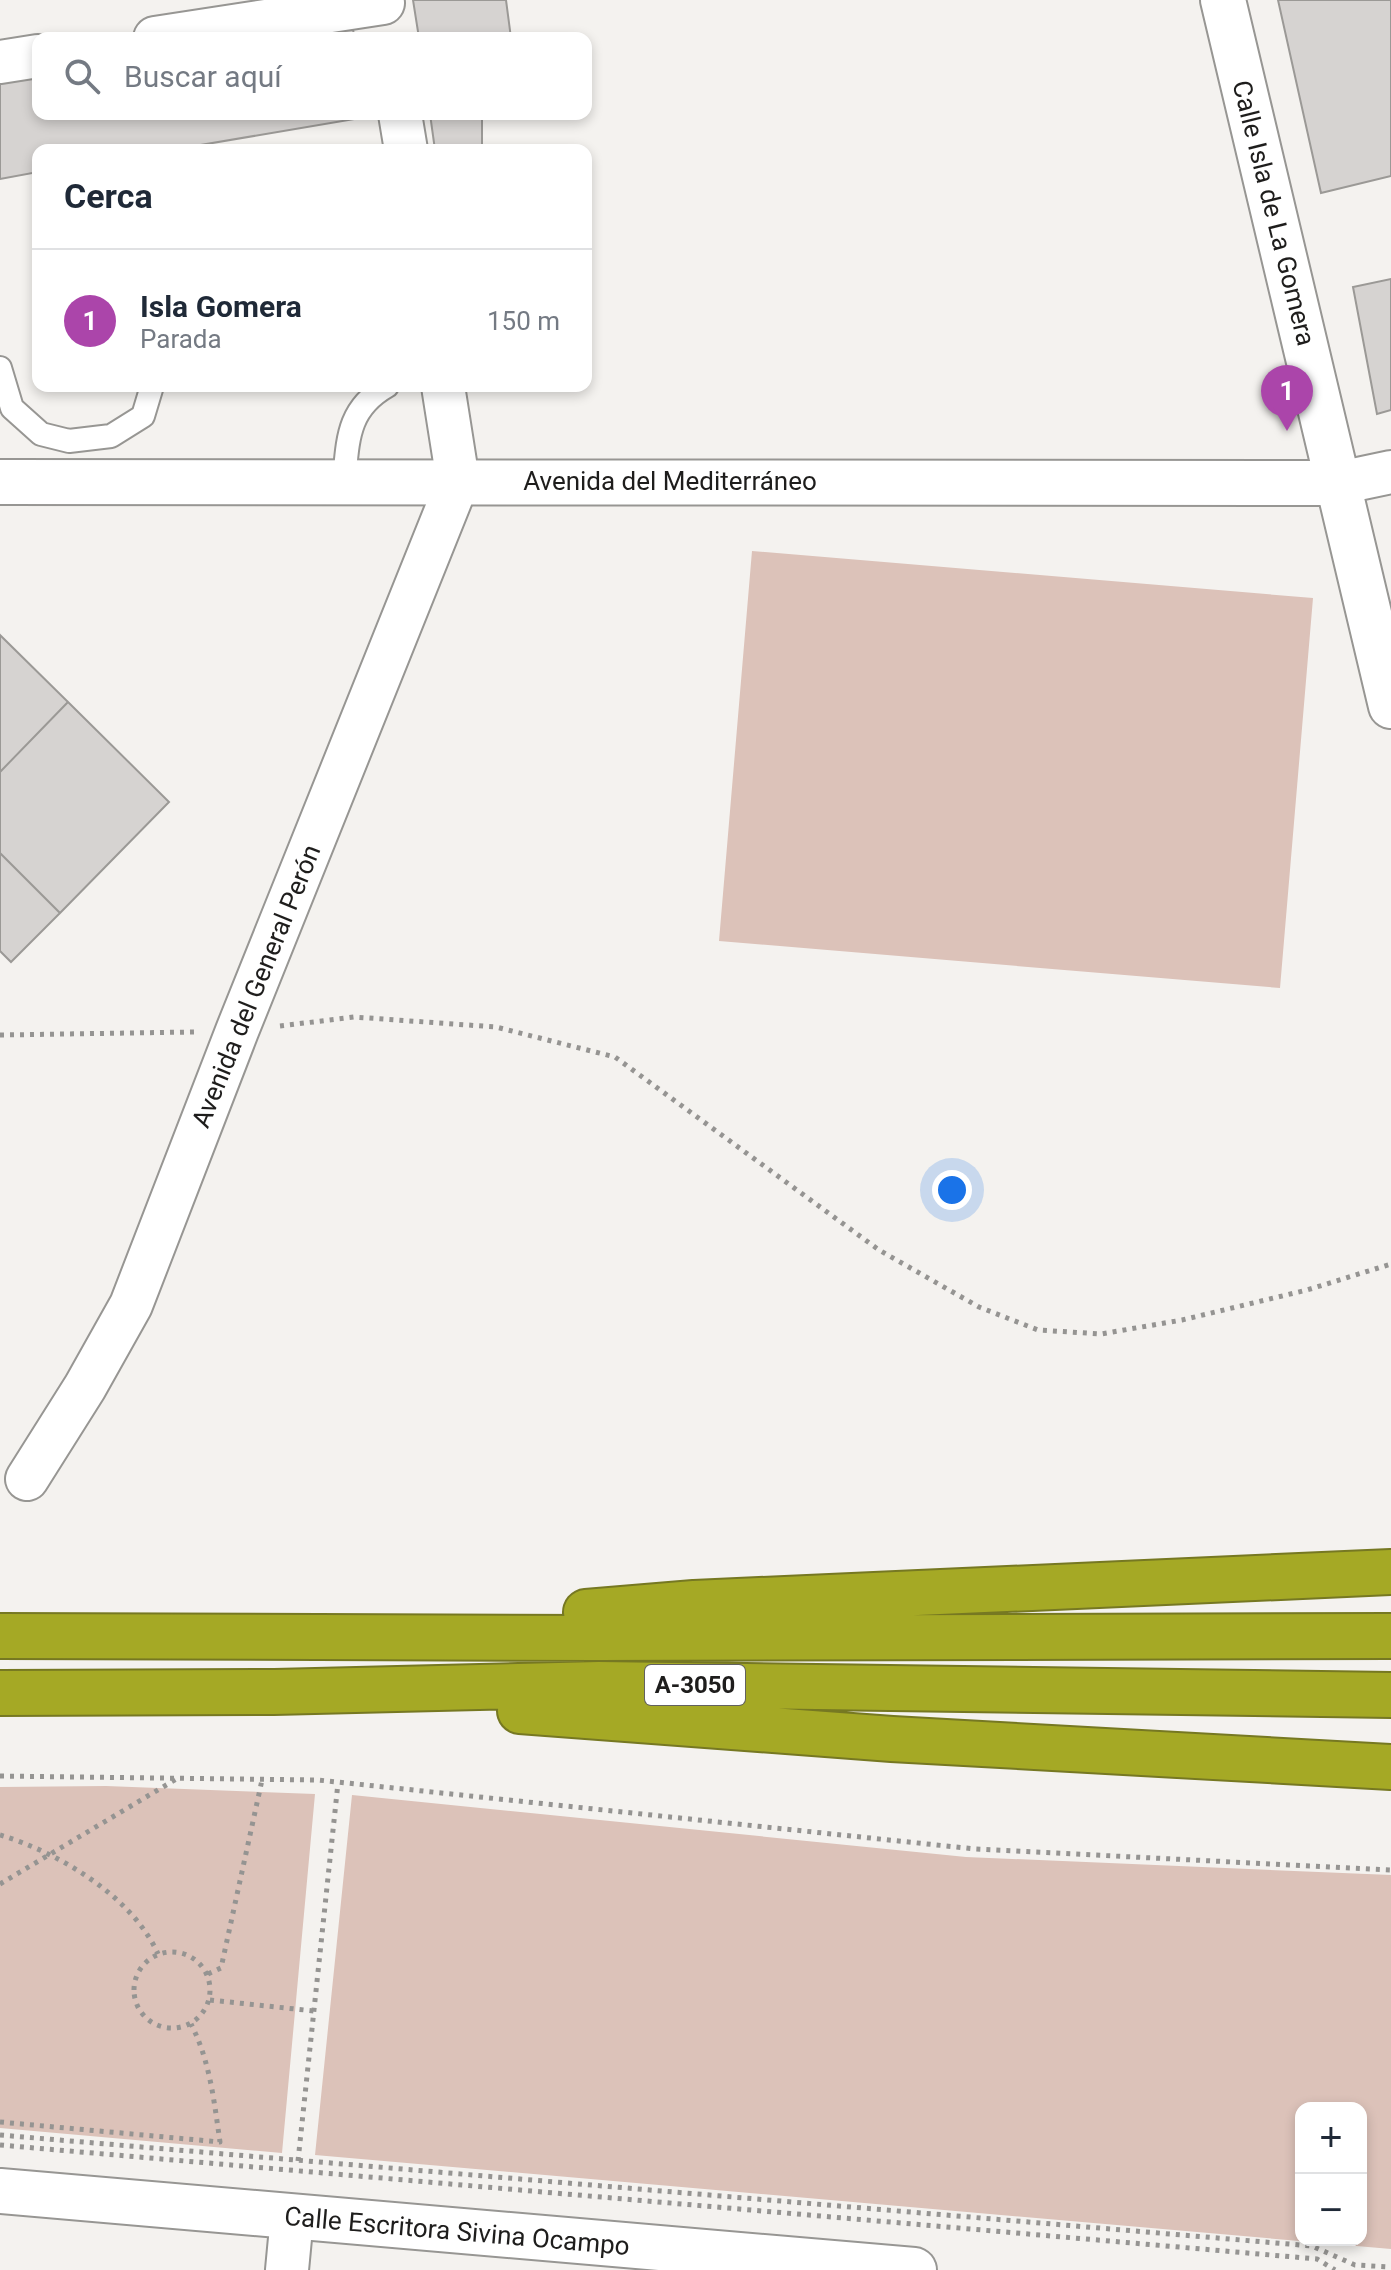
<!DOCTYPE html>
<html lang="es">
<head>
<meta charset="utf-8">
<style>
  body { margin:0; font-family:Roboto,sans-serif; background:#f2f2f3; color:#1f2937 }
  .controls { position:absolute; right:24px; bottom:24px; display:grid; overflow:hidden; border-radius:16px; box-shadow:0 4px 12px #0003 }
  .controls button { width:72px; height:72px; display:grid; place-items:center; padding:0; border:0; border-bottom:2px solid #e0e1e3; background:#fff; color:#1f2937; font:40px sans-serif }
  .you { position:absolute; left:952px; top:1190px; width:28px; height:28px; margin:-20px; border:6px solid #fff; border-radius:50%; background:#1a73e8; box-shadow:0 0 0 12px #1a73e833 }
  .badge { display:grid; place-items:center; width:52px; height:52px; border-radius:50%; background:#ab45aa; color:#fff; font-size:26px; font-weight:700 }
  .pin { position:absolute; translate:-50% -66px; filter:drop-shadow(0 2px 4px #0008) }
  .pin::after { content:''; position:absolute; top:42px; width:28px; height:24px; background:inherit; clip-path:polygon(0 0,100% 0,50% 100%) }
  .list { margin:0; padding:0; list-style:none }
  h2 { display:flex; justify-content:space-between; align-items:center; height:104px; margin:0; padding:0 32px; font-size:34px }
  h2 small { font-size:26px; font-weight:400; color:#747a83 }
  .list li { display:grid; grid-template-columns:52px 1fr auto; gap:24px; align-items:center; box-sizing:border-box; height:144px; padding:0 32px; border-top:2px solid #e0e1e3 }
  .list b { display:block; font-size:30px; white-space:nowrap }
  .list p { margin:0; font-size:26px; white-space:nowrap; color:#747a83 }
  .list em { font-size:26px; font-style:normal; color:#747a83 }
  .icon { flex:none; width:44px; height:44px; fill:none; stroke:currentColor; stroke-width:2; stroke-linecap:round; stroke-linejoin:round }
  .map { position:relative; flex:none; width:1391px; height:2270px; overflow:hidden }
  .search { position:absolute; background:#fff; box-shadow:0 4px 12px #0003; left:32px; top:32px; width:560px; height:88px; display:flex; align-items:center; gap:20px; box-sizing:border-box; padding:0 28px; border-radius:16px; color:#747a83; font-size:30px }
  .panel { position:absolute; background:#fff; box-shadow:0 4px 12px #0003; left:32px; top:144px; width:560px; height:248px; border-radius:16px }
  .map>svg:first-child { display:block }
</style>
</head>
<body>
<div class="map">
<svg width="1391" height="2270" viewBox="0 0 1391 2270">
  <rect width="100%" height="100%" fill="#f4f2ef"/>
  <path fill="#dcc2b9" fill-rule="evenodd" d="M 752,551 L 1313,598 L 1280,988 L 719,941 Z
    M 106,1786 L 315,1794 L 282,2153 L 0,2128 L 0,1787 Z
    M 352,1795 L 966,1857 L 1391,1875 L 1391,2249 L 315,2155 ZM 1361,2108 L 1361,2240 L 1301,2240 L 1301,2108 Z"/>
  <path fill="#d6d3d1" stroke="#9b9996" stroke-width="2" d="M 413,0 L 506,0 L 511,38 L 419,38 Z
    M 1278,0 L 1391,0 L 1391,176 L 1321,193 Z
    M 352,26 L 355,38 L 277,38 Z
    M 38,75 L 38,114 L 371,114 L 372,116 L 171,150 L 38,150 L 38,172 L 0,179 L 0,81 Z
    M 430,114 L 482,114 L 482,150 L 435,150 Z
    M 1391,279 L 1391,410 L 1377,414 L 1353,287 Z
    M 0,635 L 68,702 L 0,772 Z
    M 68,702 L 169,802 L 60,913 L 0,853 L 0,772 Z
    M 0,853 L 60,913 L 11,962 L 0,951 Z"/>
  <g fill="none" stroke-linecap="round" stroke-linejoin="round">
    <g stroke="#979693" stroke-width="26">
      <path id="lane" d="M 0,368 L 12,408 L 41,434 L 69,441 L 111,436 L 143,416 L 152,386
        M 344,481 C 348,440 347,409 387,386"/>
    </g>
    <g stroke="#979693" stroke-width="46">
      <path id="street" d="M 155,38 L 383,3
        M 0,62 L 38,56
        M 400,114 L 406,150
        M 1339,483 L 1391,472
        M 27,1479 L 85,1387 L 131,1305 L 237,1031 L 458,481 L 443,386
        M 287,2270 L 292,2217"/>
    </g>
    <g stroke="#979693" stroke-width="48">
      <path id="secondary" d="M 1223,0 L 1391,706
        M 0,482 L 1339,483
        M 0,2191 L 914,2270"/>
    </g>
    <g stroke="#767822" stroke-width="48">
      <path id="highway" d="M 586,1612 L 694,1603 L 1391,1572
        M 0,1636 L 596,1638 L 1391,1636
        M 0,1693 L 274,1692 L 599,1684 L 1391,1695
        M 520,1711 L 892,1739 L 1391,1767"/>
    </g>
    <path stroke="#959492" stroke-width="5" stroke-dasharray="4 6" stroke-linecap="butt" d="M 280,1026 L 354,1017 L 496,1027 L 615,1057 L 879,1250 L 979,1307 L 1038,1330 L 1101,1334 L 1182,1320 L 1307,1290 L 1391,1264
      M 0,1035 L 194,1032
      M 0,1776 L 318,1780 L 975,1849 L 1391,1870
      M 0,1835 C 58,1852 133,1897 158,1954
      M 0,1884 L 178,1778
      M134 1990a38 38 0 1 1 76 0a38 38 0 1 1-76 0Z
      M 208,1974 L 221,1968 L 262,1780
      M 210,2000 L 314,2011
      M 0,2122 L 220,2142 C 214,2101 210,2061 191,2024
      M 0,2135 L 1312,2246 L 1355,2265 L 1391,2267
      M 0,2145 L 1317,2259 L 1335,2270
      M 298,2161 L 338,1783"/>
    <use href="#lane" stroke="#fff" stroke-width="22"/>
    <use href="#street" stroke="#fff" stroke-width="42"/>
    <use href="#secondary" stroke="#fff" stroke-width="44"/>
    <use href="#highway" stroke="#a5a925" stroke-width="44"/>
  </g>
  <g text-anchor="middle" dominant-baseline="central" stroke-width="6" stroke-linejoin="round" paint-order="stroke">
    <rect fill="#fff" stroke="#626160" stroke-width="2" x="645" y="1665" width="100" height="40" rx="6"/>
    <g font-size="24" font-weight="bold" fill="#1e1d1c">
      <text x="695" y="1685">A-3050</text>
    </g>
    <g font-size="26" fill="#1e1d1c" stroke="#fff">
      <text transform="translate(1274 213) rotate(76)">Calle Isla de La Gomera</text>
      <text x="670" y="481">Avenida del Mediterráneo</text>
      <text transform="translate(256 986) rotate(-68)">Avenida del General Perón</text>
      <text transform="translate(457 2231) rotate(5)">Calle Escritora Sivina Ocampo</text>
    </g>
  </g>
</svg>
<div class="controls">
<button>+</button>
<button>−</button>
</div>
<div class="you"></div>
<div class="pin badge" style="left:1287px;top:431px">1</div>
<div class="search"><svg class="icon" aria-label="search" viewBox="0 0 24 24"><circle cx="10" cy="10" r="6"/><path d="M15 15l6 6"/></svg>Buscar aquí</div>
<section class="panel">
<h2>Cerca<small></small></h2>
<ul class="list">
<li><span class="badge">1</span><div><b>Isla Gomera</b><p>Parada</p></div><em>150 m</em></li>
</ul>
</section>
</div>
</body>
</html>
